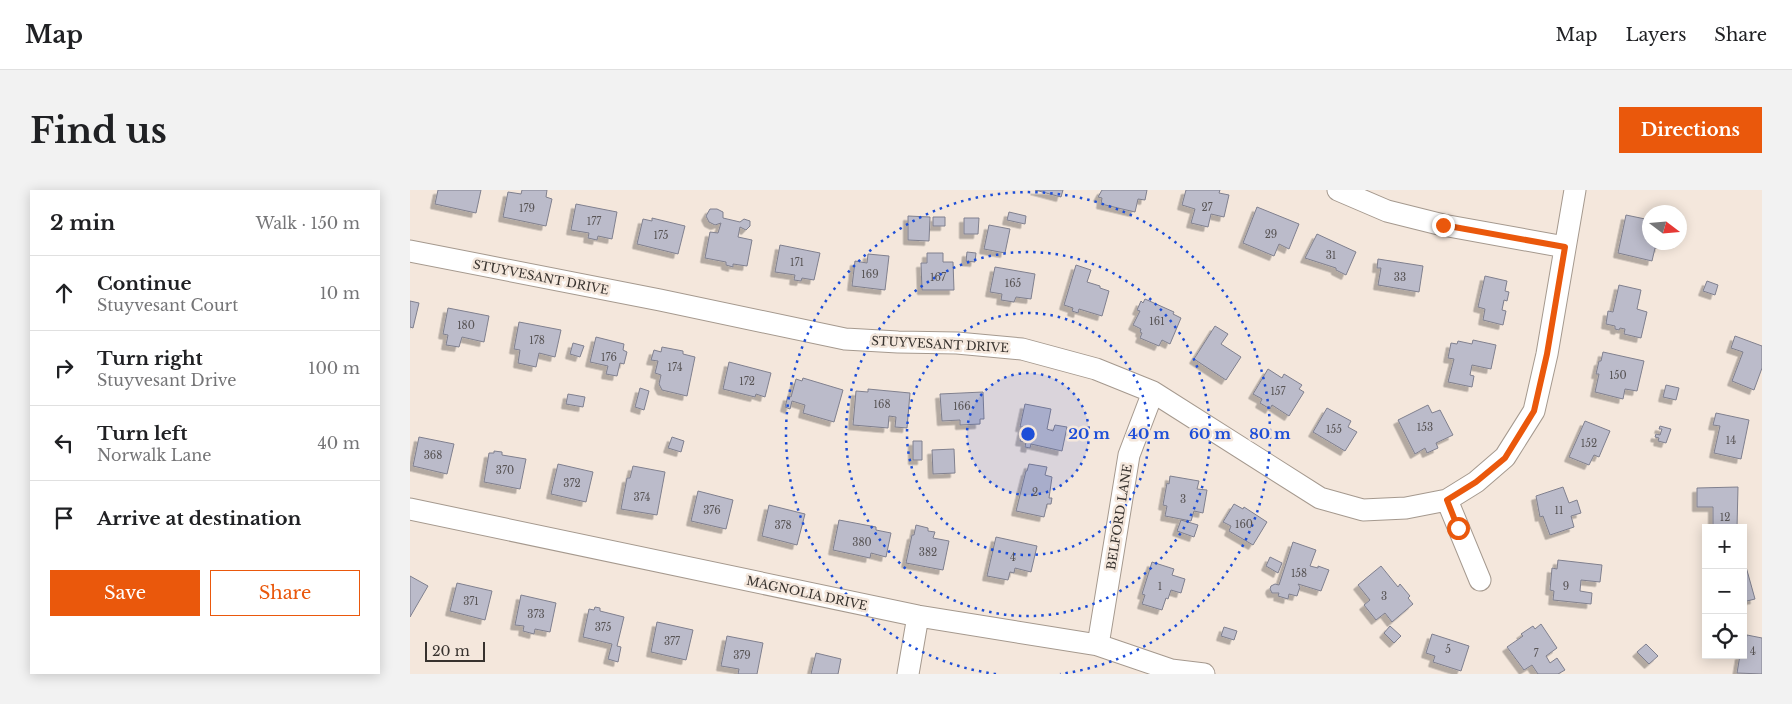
<!DOCTYPE html>
<html lang="en">
<head>
<meta charset="utf-8">
<style>
  body { margin:0; font-family:"Libre Baskerville",serif; background:#f2f2f2; color:#202124 }
  .controls { position:absolute; right:15px; bottom:15px; display:grid; overflow:hidden; border-radius:0px; box-shadow:0 2px 12px #0003 }
  .controls button { width:45px; height:45px; display:grid; place-items:center; padding:0; border:0; border-bottom:1px solid #e0e0e0; background:#fff; color:#202124; font:25px sans-serif }
  .compass { position:absolute; left:1232px; top:15px; width:45px; height:45px; border-radius:50%; background:#fff; box-shadow:0 2px 12px #0003; rotate:106deg }
  .scale { position:absolute; left:15px; bottom:12px; width:60px; box-sizing:border-box; padding-left:5px; border:2px solid #37322e; border-top:0; font-size:14px; line-height:18px; white-space:nowrap; color:#37322e; -webkit-text-stroke:4px #f4e7dc; paint-order:stroke }
  .stop { position:absolute; width:15px; height:15px; margin:-11px; border:4px solid #ea580c; border-radius:50%; background:#fff }
  .stop.end { background:#ea580c; border-color:#fff; box-shadow:0 1px 5px #0008 }
  .list { margin:0; padding:0; list-style:none }
  h2 { display:flex; justify-content:space-between; align-items:center; height:65px; margin:0; padding:0 20px; font-size:21px }
  h2 small { font-size:16px; font-weight:400; color:#757577 }
  .list li { display:grid; grid-template-columns:32px 1fr auto; gap:15px; align-items:center; box-sizing:border-box; height:75px; padding:0 20px; border-top:1px solid #e0e0e0 }
  .list b { display:block; font-size:19px; white-space:nowrap }
  .list p { margin:0; font-size:16px; white-space:nowrap; color:#757577 }
  .list em { font-size:16px; font-style:normal; color:#757577 }
  .actions { display:flex; gap:10px; padding:15px 20px }
  .actions a { flex:1; padding:11px 0; border:1px solid #ea580c; border-radius:0px; text-align:center; font-size:18px; color:#ea580c }
  .actions .main { background:#ea580c; color:#fff }
  .icon { flex:none; width:28px; height:28px; fill:none; stroke:currentColor; stroke-width:2; stroke-linecap:round; stroke-linejoin:round }
  .map { position:relative; flex:none; width:1352px; height:484px; overflow:hidden; border-radius:0px }
  header { display:flex; align-items:center; gap:30px; box-sizing:border-box; height:70px; padding:0 25px; background:#fff; border-bottom:1px solid #e0e0e0 }
  header strong { font-size:24px }
  nav { display:flex; gap:28px; margin-inline-start:auto; font-size:18px }
  .intro { display:flex; align-items:center; justify-content:space-between; box-sizing:border-box; height:120px; padding:0 30px }
  h1 { margin:0; font-size:35px }
  .button { padding:12px 22px; border-radius:0px; background:#ea580c; color:#fff; font-size:18px; font-weight:700 }
  main { display:flex; gap:30px; padding:0 30px }
  aside { flex:1; background:#fff; border-radius:0px; box-shadow:0 2px 12px #0003 }
  .map>svg:first-child { display:block }
</style>
</head>
<body>
<header>
<strong>Map</strong>
<nav><a>Map</a><a>Layers</a><a>Share</a></nav>
</header>
<div class="intro"><h1>Find us</h1><a class="button">Directions</a></div>
<main>
<aside>
<h2>2 min<small>Walk · 150 m</small></h2>
<ul class="list">
<li><svg class="icon" aria-label="ahead" viewBox="0 0 24 24"><path d="M12 20V5M6 11l6-6 6 6"/></svg><div><b>Continue</b><p>Stuyvesant Court</p></div><em>10 m</em></li>
<li><svg class="icon" aria-label="right" viewBox="0 0 24 24"><path d="M7 20v-9h11M14 6l5 5-5 5"/></svg><div><b>Turn right</b><p>Stuyvesant Drive</p></div><em>100 m</em></li>
<li><svg class="icon" aria-label="left" viewBox="0 0 24 24"><path d="M17 20v-9H6M10 6l-5 5 5 5"/></svg><div><b>Turn left</b><p>Norwalk Lane</p></div><em>40 m</em></li>
<li><svg class="icon" aria-label="arrive" viewBox="0 0 24 24"><path d="M6 21V4h12l-3 4 3 4H6"/></svg><div><b>Arrive at destination</b></div></li>
</ul>
<div class="actions"><a class="main">Save</a><a>Share</a></div>
</aside>
<div class="map">
<svg width="1352" height="484" viewBox="0 0 1352 484">
  <defs>
    <filter id="shadow"><feDropShadow dx="-4.5" dy="4.5" stdDeviation="0" flood-color="#0004"/></filter>
  </defs>
  <rect width="100%" height="100%" fill="#f4e7dc"/>
  <path fill="#bbbbca" stroke="#80808e" filter="url(#shadow)" d="M 28,0 L 71,0 L 66,23 L 25,14 Z
    M 112,0 L 137,0 L 136,7 L 142,9 L 136,36 L 93,27 L 98,2 L 111,4 Z
    M 625,0 L 653,0 L 651,7 Z
    M 692,0 L 737,0 L 735,10 L 728,9 L 725,22 L 691,14 L 692,8 L 688,7 Z
    M 776,0 L 810,0 L 809,3 L 819,5 L 814,27 L 801,24 L 798,37 L 781,33 L 785,19 L 772,15 Z
    M 166,14 L 207,22 L 202,49 L 188,46 L 187,50 L 178,48 L 179,43 L 161,40 Z
    M 847,17 L 889,34 L 879,59 L 869,54 L 864,66 L 833,53 Z
    M 300,19 L 307,19 L 313,22 L 313,28 L 330,32 L 334,29 L 340,31 L 340,36 L 336,40 L 330,37 L 328,47 L 342,50 L 337,76 L 323,74 L 323,77 L 316,75 L 316,72 L 295,68 L 300,42 L 308,43 L 311,33 L 305,35 L 299,32 L 296,26 Z
    M 599,22 L 616,26 L 615,34 L 597,30 Z
    M 1216,25 L 1240,30 L 1240,52 L 1250,52 L 1249,58 L 1245,58 L 1242,71 L 1208,63 Z
    M 498,26 L 520,27 L 519,51 L 498,50 Z
    M 523,27 L 535,27 L 535,36 L 523,36 Z
    M 242,28 L 275,36 L 268,64 L 227,54 L 233,29 L 242,31 Z
    M 554,28 L 569,28 L 568,44 L 554,44 Z
    M 579,35 L 600,39 L 595,63 L 574,59 Z
    M 907,44 L 946,62 L 936,85 L 926,80 L 926,78 L 895,68 Z
    M 370,55 L 410,63 L 404,90 L 392,88 L 391,91 L 384,90 L 385,85 L 365,82 Z
    M 557,62 L 566,63 L 565,72 L 556,71 Z
    M 517,63 L 533,63 L 533,72 L 543,72 L 544,100 L 512,100 L 511,73 L 517,73 Z
    M 458,64 L 479,66 L 475,100 L 442,96 L 445,71 L 457,73 Z
    M 968,69 L 1013,76 L 1009,102 L 968,95 L 971,78 L 967,78 Z
    M 666,75 L 681,80 L 677,92 L 690,96 L 690,98 L 699,101 L 692,126 L 669,119 L 668,123 L 662,121 L 663,118 L 654,115 Z
    M 585,77 L 625,84 L 621,109 L 606,107 L 604,112 L 591,110 L 592,104 L 580,102 Z
    M 1075,86 L 1097,91 L 1095,101 L 1099,102 L 1097,111 L 1094,110 L 1092,120 L 1096,121 L 1093,135 L 1073,130 L 1075,119 L 1068,117 Z
    M 1297,91 L 1308,95 L 1305,105 L 1293,101 Z
    M 1209,95 L 1231,100 L 1227,119 L 1237,122 L 1231,148 L 1214,144 L 1215,139 L 1210,138 L 1209,140 L 1205,139 L 1205,136 L 1196,134 L 1198,121 L 1203,122 Z
    M 735,109 L 764,122 L 763,124 L 771,128 L 760,154 L 752,150 L 749,156 L 730,148 L 732,143 L 730,142 L 731,139 L 723,135 L 730,121 L 727,120 L 731,111 L 733,113 Z
    M 0,111 L 9,113 L 3,138 L 0,137 Z
    M 38,118 L 79,126 L 74,152 L 52,147 L 49,157 L 36,155 L 38,145 L 33,144 Z
    M 109,132 L 151,140 L 145,167 L 129,163 L 126,177 L 108,173 L 110,160 L 104,159 Z
    M 805,136 L 818,144 L 811,154 L 831,167 L 816,190 L 784,169 Z
    M 1325,146 L 1352,156 L 1352,178 L 1344,200 L 1322,191 L 1333,162 L 1321,158 Z
    M 186,147 L 214,154 L 213,160 L 217,162 L 214,174 L 210,173 L 207,186 L 196,184 L 198,176 L 180,172 Z
    M 1063,150 L 1086,155 L 1081,179 L 1062,175 L 1060,185 L 1064,186 L 1062,197 L 1038,192 L 1044,169 L 1038,168 L 1041,153 L 1047,154 L 1048,151 L 1062,154 Z
    M 163,153 L 174,156 L 170,167 L 160,164 Z
    M 252,157 L 273,161 L 273,164 L 285,167 L 277,206 L 252,200 L 249,194 L 251,185 L 245,183 L 248,171 L 241,170 L 244,160 L 251,162 Z
    M 1193,162 L 1234,171 L 1227,201 L 1215,199 L 1213,209 L 1185,202 L 1189,184 L 1186,184 L 1189,171 L 1191,171 Z
    M 319,172 L 361,183 L 355,207 L 346,204 L 345,207 L 313,199 Z
    M 858,179 L 872,188 L 874,184 L 892,195 L 889,199 L 894,202 L 879,226 L 862,215 L 860,219 L 850,213 L 852,209 L 843,204 Z
    M 393,188 L 433,200 L 424,232 L 393,223 L 395,215 L 382,211 L 380,219 L 375,217 L 378,206 L 381,207 L 386,189 L 392,191 Z
    M 1256,195 L 1269,198 L 1266,210 L 1253,207 Z
    M 230,198 L 239,201 L 234,220 L 225,217 Z
    M 458,199 L 500,203 L 497,238 L 485,237 L 486,227 L 479,226 L 478,238 L 443,235 L 446,201 L 458,202 Z
    M 573,202 L 574,229 L 570,229 L 570,234 L 550,235 L 550,230 L 532,231 L 530,204 Z
    M 158,204 L 175,207 L 173,217 L 156,214 Z
    M 615,214 L 641,219 L 637,239 L 643,241 L 645,235 L 657,237 L 652,261 L 621,254 L 620,258 L 615,257 L 616,252 L 610,251 L 613,237 L 610,237 Z
    M 1018,215 L 1022,223 L 1030,220 L 1043,245 L 1026,253 L 1028,258 L 1017,263 L 1015,258 L 1005,264 L 988,230 Z
    M 917,218 L 941,231 L 938,237 L 947,242 L 935,261 L 903,242 Z
    M 1306,223 L 1339,230 L 1331,269 L 1304,263 L 1310,236 L 1303,235 Z
    M 1175,231 L 1200,241 L 1189,267 L 1184,265 L 1179,275 L 1159,267 Z
    M 1250,236 L 1261,239 L 1256,253 L 1248,251 L 1249,248 L 1245,247 L 1246,244 L 1250,245 L 1252,239 L 1249,239 Z
    M 9,247 L 44,254 L 37,284 L 3,276 Z
    M 262,247 L 274,251 L 271,262 L 258,258 Z
    M 503,251 L 512,251 L 512,270 L 503,270 Z
    M 544,259 L 545,283 L 523,284 L 522,260 Z
    M 84,261 L 92,262 L 92,265 L 116,269 L 110,299 L 74,292 L 79,263 L 84,263 Z
    M 148,274 L 183,282 L 176,312 L 141,304 Z
    M 619,274 L 637,277 L 635,285 L 642,287 L 639,308 L 642,308 L 641,314 L 637,314 L 634,327 L 606,321 L 616,281 L 617,281 Z
    M 223,276 L 255,282 L 247,325 L 211,319 L 217,288 L 220,288 Z
    M 760,286 L 789,291 L 787,299 L 797,300 L 793,323 L 784,321 L 781,331 L 755,326 L 757,316 L 753,315 L 757,293 L 759,294 Z
    M 1153,297 L 1159,313 L 1167,310 L 1171,323 L 1161,326 L 1164,337 L 1140,345 L 1133,326 L 1130,327 L 1126,306 Z
    M 1328,297 L 1327,338 L 1303,338 L 1303,317 L 1287,317 L 1287,298 Z
    M 288,301 L 323,310 L 316,339 L 281,331 Z
    M 824,314 L 833,319 L 834,317 L 857,332 L 843,355 L 819,341 L 821,336 L 813,332 Z
    M 359,315 L 395,324 L 387,355 L 352,346 Z
    M 429,330 L 466,337 L 466,340 L 481,343 L 476,367 L 461,363 L 460,368 L 423,360 Z
    M 771,330 L 788,335 L 784,347 L 767,341 Z
    M 506,335 L 518,338 L 518,341 L 525,342 L 523,348 L 539,351 L 533,380 L 496,373 L 502,345 L 504,345 Z
    M 586,347 L 627,356 L 621,382 L 605,378 L 604,383 L 600,382 L 598,390 L 577,386 Z
    M 883,352 L 906,360 L 900,376 L 908,378 L 908,376 L 919,380 L 911,401 L 888,394 L 890,397 L 887,406 L 879,404 L 878,409 L 868,406 L 869,403 L 862,403 L 860,399 L 861,396 L 865,394 L 869,395 Z
    M 1333,366 L 1345,409 L 1333,412 Z
    M 860,367 L 872,373 L 868,383 L 856,376 Z
    M 1148,370 L 1192,375 L 1190,392 L 1171,390 L 1170,401 L 1182,403 L 1181,414 L 1143,410 L 1144,401 L 1140,400 L 1142,378 L 1147,379 Z
    M 742,372 L 764,379 L 762,385 L 775,389 L 771,403 L 761,400 L 758,409 L 756,408 L 752,420 L 732,414 L 735,405 L 732,404 Z
    M 971,376 L 988,397 L 990,394 L 1000,406 L 998,408 L 1003,414 L 982,432 L 975,423 L 966,430 L 954,415 L 960,410 L 948,395 Z
    M 0,386 L 18,396 L 0,427 Z
    M 47,393 L 82,401 L 75,430 L 40,421 Z
    M 111,405 L 146,413 L 140,442 L 125,439 L 124,444 L 113,441 L 114,436 L 105,435 Z
    M 185,417 L 190,418 L 190,421 L 214,427 L 207,456 L 211,457 L 208,472 L 198,469 L 202,454 L 173,447 L 179,419 L 184,420 Z
    M 247,432 L 283,440 L 276,470 L 241,462 Z
    M 1131,434 L 1147,458 L 1136,466 L 1140,473 L 1147,468 L 1155,480 L 1148,484 L 1128,484 L 1122,475 L 1114,480 L 1097,457 L 1113,446 L 1111,444 L 1123,436 L 1125,439 Z
    M 980,436 L 991,446 L 984,453 L 974,443 Z
    M 814,437 L 827,441 L 824,450 L 811,446 Z
    M 1022,444 L 1059,456 L 1051,481 L 1023,472 L 1025,466 L 1016,463 Z
    M 1337,445 L 1352,448 L 1352,484 L 1327,483 L 1330,465 L 1333,465 L 1333,456 L 1335,456 Z
    M 317,446 L 353,453 L 347,484 L 328,484 L 329,479 L 311,476 Z
    M 1236,454 L 1248,466 L 1239,474 L 1227,462 Z
    M 406,463 L 431,469 L 428,484 L 401,484 Z"/>
  <g fill="none" stroke-linecap="round" stroke-linejoin="round">
    <g stroke="#a5998e" stroke-width="23">
      <path id="minor" d="M 928,0 L 977,21 L 1033,35 L 1155,57
        M 0,61 L 250,110 L 435,149 L 488,152 L 547,153 L 612,159 L 686,179 L 743,202 L 910,308 L 953,320 L 996,318 L 1037,310 L 1066,292 L 1095,267 L 1124,221 L 1137,164 L 1165,0
        M 1037,310 L 1070,390
        M 0,319 L 508,426 L 688,455 L 761,480 L 794,484
        M 688,455 L 719,265 L 743,202
        M 498,484 L 508,426"/>
    </g>
    <use href="#minor" stroke="#fff" stroke-width="21"/>
  </g>
  <g fill="none" stroke-linecap="round" stroke-linejoin="round">
    <path stroke="#ea580c" stroke-width="6" d="M 1033,35 L 1155,57 L 1137,164 L 1124,221 L 1095,268 L 1066,292 L 1037,310 L 1048,338"/>
  </g>
  <circle cx="618" cy="244" r="61" fill="#1d4ed8" fill-opacity=".12"/>
  <g fill="none" stroke="#1d4ed8" stroke-width="2.5" stroke-dasharray="2.5 5">
    <circle cx="618" cy="244" r="61"/>
    <circle cx="618" cy="244" r="121"/>
    <circle cx="618" cy="244" r="182"/>
    <path d="M586 484A242 242 0 1 1 650 484"/>
  </g>
  <g text-anchor="middle" dominant-baseline="central" stroke-width="5" stroke-linejoin="round" paint-order="stroke">
    <g font-size="10" fill="#585455">
      <text x="797" y="17">27</text>
      <text x="117" y="18">179</text>
      <text x="184" y="31">177</text>
      <text x="861" y="44">29</text>
      <text x="251" y="45">175</text>
      <text x="921" y="65">31</text>
      <text x="387" y="72">171</text>
      <text x="460" y="84">169</text>
      <text x="528" y="87">167</text>
      <text x="990" y="87">33</text>
      <text x="603" y="93">165</text>
      <text x="747" y="131">161</text>
      <text x="56" y="135">180</text>
      <text x="127" y="150">178</text>
      <text x="199" y="167">176</text>
      <text x="265" y="177">174</text>
      <text x="1208" y="185">150</text>
      <text x="337" y="191">172</text>
      <text x="868" y="201">157</text>
      <text x="472" y="214">168</text>
      <text x="552" y="216">166</text>
      <text x="1015" y="237">153</text>
      <text x="924" y="239">155</text>
      <text x="1321" y="250">14</text>
      <text x="1179" y="253">152</text>
      <text x="23" y="265">368</text>
      <text x="95" y="280">370</text>
      <text x="162" y="293">372</text>
      <text x="625" y="302">2</text>
      <text x="232" y="307">374</text>
      <text x="773" y="309">3</text>
      <text x="302" y="320">376</text>
      <text x="1149" y="320">11</text>
      <text x="1315" y="327">12</text>
      <text x="834" y="334">160</text>
      <text x="373" y="335">378</text>
      <text x="452" y="352">380</text>
      <text x="518" y="362">382</text>
      <text x="603" y="367">4</text>
      <text x="889" y="383">158</text>
      <text x="750" y="396">1</text>
      <text x="1156" y="396">9</text>
      <text x="974" y="406">3</text>
      <text x="61" y="411">371</text>
      <text x="126" y="424">373</text>
      <text x="193" y="437">375</text>
      <text x="262" y="451">377</text>
      <text x="1038" y="459">5</text>
      <text x="1343" y="461">4</text>
      <text x="1126" y="463">7</text>
      <text x="332" y="465">379</text>
    </g>
    <g font-size="12" fill="#37322e" stroke="#f4e7dc">
      <text transform="translate(131 87) rotate(11)">STUYVESANT DRIVE</text>
      <text transform="translate(530 154) rotate(3)">STUYVESANT DRIVE</text>
      <text transform="translate(709 327) rotate(-81)">BELFORD LANE</text>
      <text transform="translate(397 403) rotate(12)">MAGNOLIA DRIVE</text>
    </g>
  </g>
  <circle cx="618" cy="244" r="8" fill="#1d4ed8" stroke="#f4e7dc" stroke-width="2.5"/>
  <g font-size="15" text-anchor="middle" font-weight="bold" fill="#1d4ed8" stroke="#f4e7dc" stroke-width="5" stroke-linejoin="round" paint-order="stroke">
    <text x="679" y="249">20 m</text>
    <text x="739" y="249">40 m</text>
    <text x="800" y="249">60 m</text>
    <text x="860" y="249">80 m</text>
  </g>
</svg>
<div class="controls">
<button>+</button>
<button>−</button>
<button><svg class="icon" aria-label="locate" viewBox="0 0 24 24"><circle cx="12" cy="12" r="6"/><path d="M12 2v4M12 18v4M2 12h4M18 12h4"/></svg></button>
</div>
<svg class="compass" viewBox="-18 -18 36 36"><path d="M0-13l5 13h-10z" fill="#e53935"/><path d="M0 13l5-13h-10z" fill="#757577"/></svg>
<div class="scale">20 m</div>
<div class="stop" style="left:1048px;top:338px"></div>
<div class="stop end" style="left:1033px;top:35px"></div>
</div>
</main>
</body>
</html>
